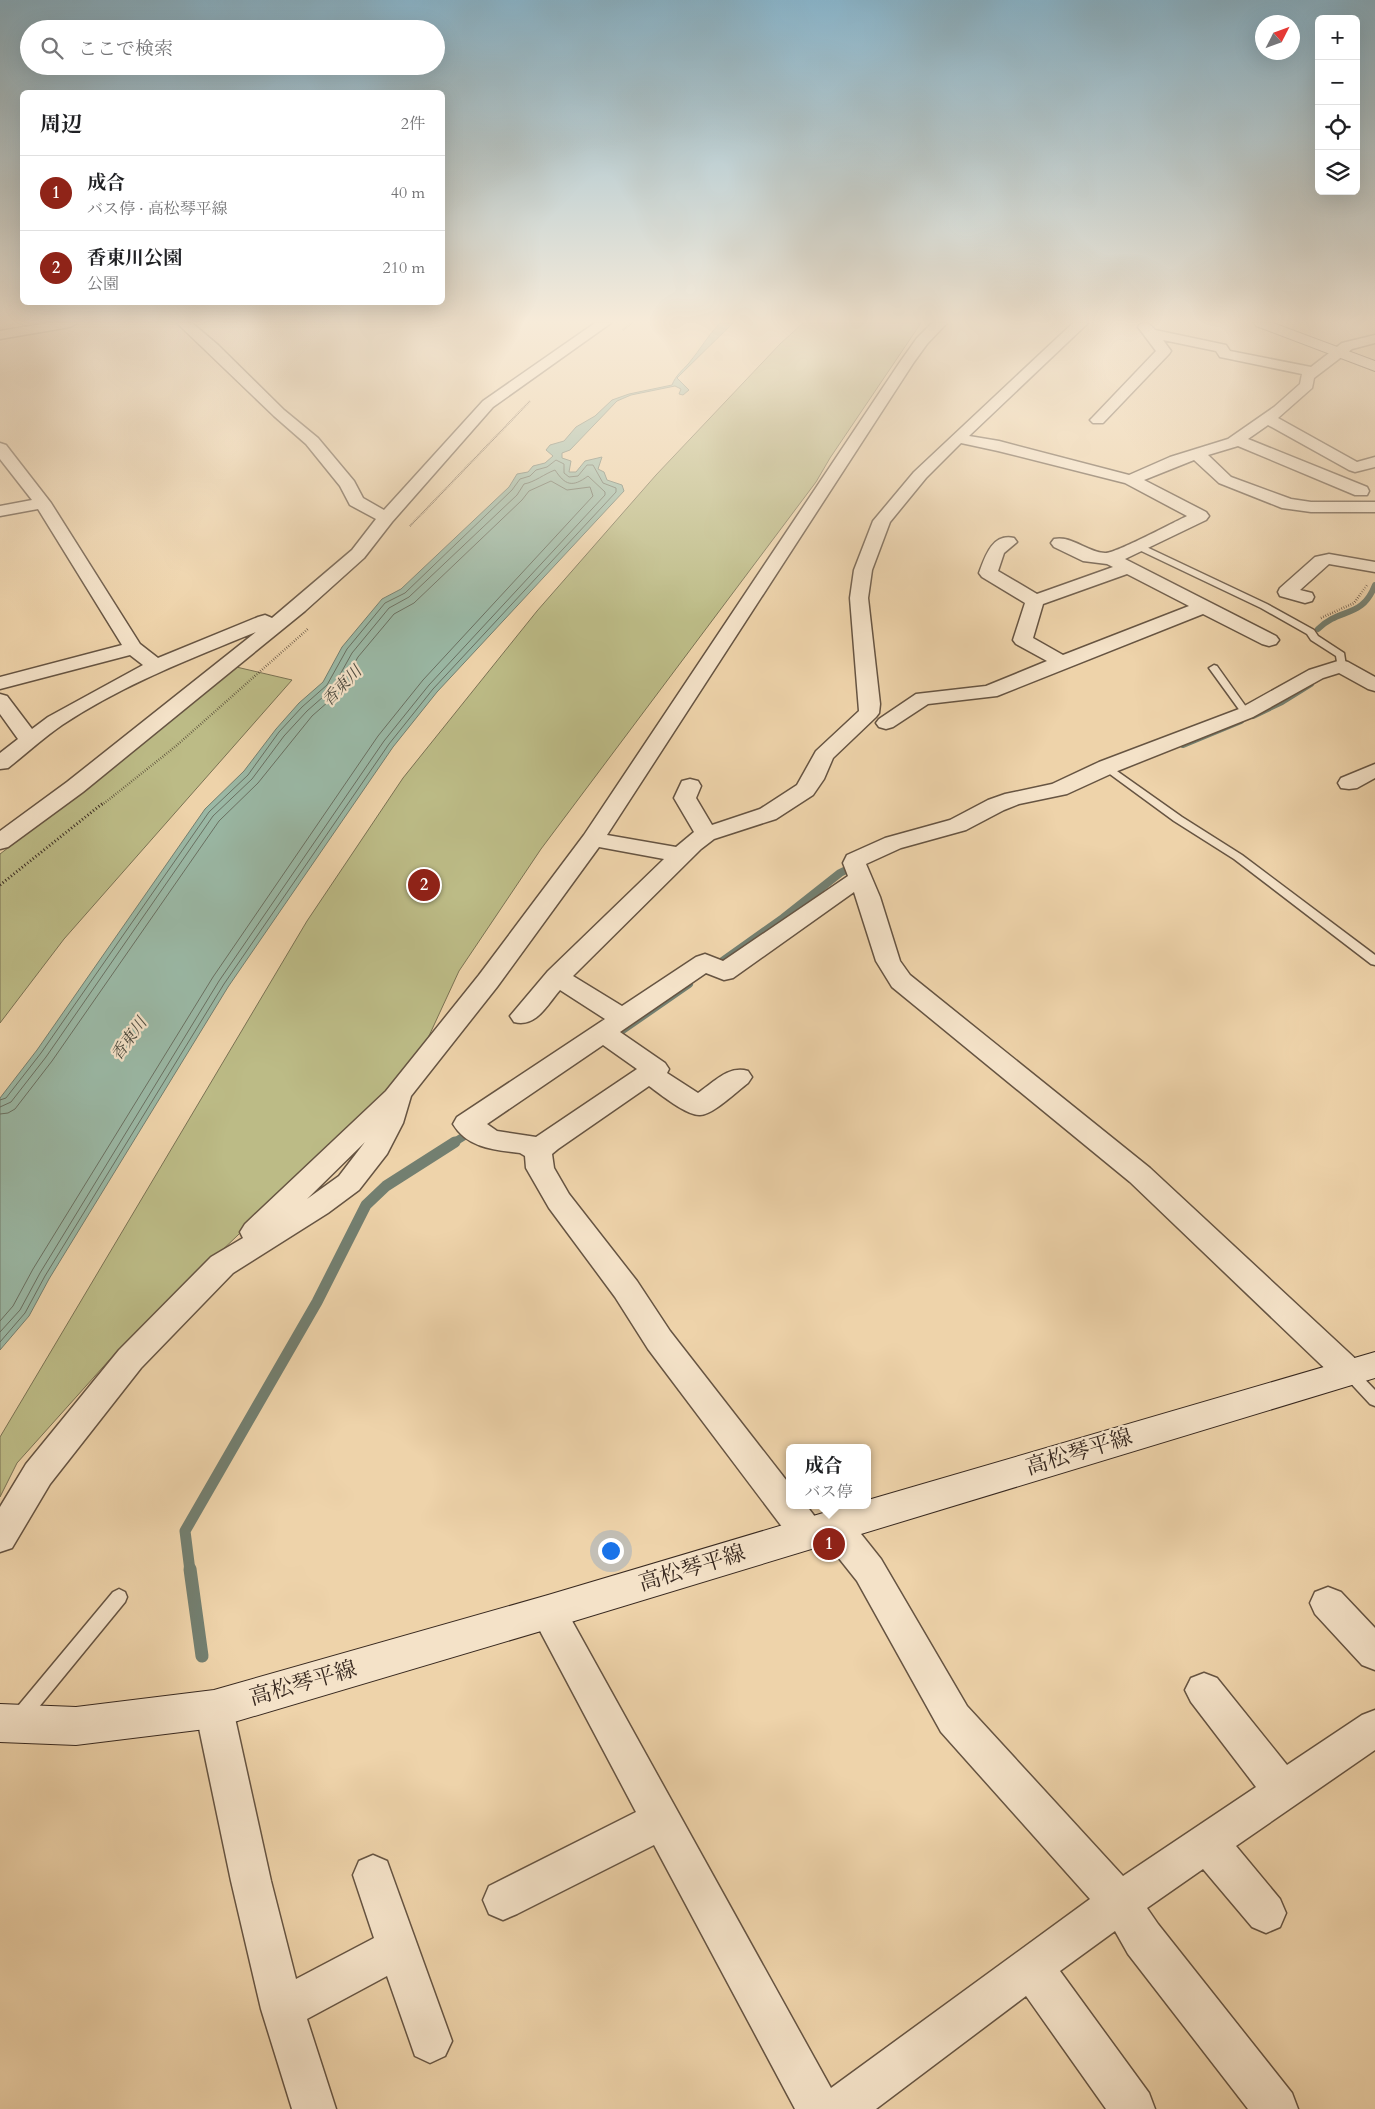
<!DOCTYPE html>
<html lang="ja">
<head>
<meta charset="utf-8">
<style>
  body { margin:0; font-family:Cardo,"Noto Serif JP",serif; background:#f6f6f6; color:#202124 }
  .controls { position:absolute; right:15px; top:15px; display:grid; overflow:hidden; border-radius:8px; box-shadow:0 5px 20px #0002 }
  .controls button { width:45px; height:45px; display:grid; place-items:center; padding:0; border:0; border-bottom:1px solid #e0e0e0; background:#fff; color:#202124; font:25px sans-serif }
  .compass { position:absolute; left:1255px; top:15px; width:45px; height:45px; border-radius:50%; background:#fff; box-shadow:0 5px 20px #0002; rotate:48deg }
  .you { position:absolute; left:610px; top:1550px; width:18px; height:18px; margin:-12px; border:4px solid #fff; border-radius:50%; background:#1a73e8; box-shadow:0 0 0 8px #1a73e833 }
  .badge { display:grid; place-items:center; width:32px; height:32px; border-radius:50%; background:#8f2418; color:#fff; font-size:16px; font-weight:700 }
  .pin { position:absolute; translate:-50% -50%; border:2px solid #fff; box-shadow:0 1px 5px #0006 }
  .popup { position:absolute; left:786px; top:1444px; width:85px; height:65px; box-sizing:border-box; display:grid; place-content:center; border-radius:8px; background:#fff; filter:drop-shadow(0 1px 4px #0005); font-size:16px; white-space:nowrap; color:#757577 }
  .popup b { font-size:19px; color:#202124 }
  .popup::after { content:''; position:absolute; left:50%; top:100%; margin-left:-10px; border:10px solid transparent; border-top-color:#fff }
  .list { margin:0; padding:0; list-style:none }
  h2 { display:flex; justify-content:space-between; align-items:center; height:65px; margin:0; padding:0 20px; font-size:21px }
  h2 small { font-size:16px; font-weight:400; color:#757577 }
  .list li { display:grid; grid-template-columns:32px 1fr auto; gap:15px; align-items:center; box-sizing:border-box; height:75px; padding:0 20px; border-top:1px solid #e0e0e0 }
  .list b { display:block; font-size:19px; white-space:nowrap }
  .list p { margin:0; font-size:16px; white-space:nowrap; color:#757577 }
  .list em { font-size:16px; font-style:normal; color:#757577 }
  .icon { flex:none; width:28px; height:28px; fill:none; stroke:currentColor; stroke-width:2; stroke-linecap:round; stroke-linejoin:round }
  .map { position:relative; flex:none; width:1375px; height:2109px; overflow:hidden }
  .search { position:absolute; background:#fff; box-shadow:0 5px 20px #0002; left:20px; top:20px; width:425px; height:55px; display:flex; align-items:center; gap:12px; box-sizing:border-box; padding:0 18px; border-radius:28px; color:#757577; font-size:19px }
  .panel { position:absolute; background:#fff; box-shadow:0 5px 20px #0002; left:20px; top:90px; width:425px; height:215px; border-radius:8px }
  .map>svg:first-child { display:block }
</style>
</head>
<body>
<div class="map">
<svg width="1375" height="2109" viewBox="0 0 1375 2109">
  <rect width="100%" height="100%" fill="#eed3aa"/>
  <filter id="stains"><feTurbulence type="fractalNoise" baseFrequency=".004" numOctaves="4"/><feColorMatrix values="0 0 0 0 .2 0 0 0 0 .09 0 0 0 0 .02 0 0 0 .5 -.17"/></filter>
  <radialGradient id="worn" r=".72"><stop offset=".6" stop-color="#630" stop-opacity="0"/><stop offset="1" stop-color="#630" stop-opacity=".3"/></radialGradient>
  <path fill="#bcbb86" stroke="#7a7253" d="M 803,323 L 921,323 L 830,458 L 816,482 L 541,849 L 459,971 L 428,1038 L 379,1100 L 120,1348 L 17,1463 L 0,1497 L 0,1437 L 307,921 L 403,778 L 537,611 L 656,475 L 780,344 Z
    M 232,666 L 292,680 L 64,939 L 0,1023 L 0,854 L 84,790 Z"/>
  <path fill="#9ab8a5" stroke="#737f70" d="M 720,323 L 733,323 L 677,378 L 689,390 L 683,395 L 679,394 L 681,389 L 675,386 L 631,395 L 617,401 L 570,450 L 562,453 L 562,458 L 571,461 L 569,472 L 576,472 L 585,461 L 602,457 L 598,469 L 604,472 L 607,480 L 622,485 L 624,491 L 437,692 L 393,747 L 228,987 L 49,1279 L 29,1316 L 0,1350 L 0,1098 L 37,1050 L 205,809 L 244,771 L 276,729 L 299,703 L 323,682 L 342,647 L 382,599 L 401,589 L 509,487 L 517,474 L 528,472 L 533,466 L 545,463 L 553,456 L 546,450 L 550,445 L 564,441 L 576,427 L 595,416 L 612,400 L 629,394 L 672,385 C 676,375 682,371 689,363 C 700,350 708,335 720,323 Z"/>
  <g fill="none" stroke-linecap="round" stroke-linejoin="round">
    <path stroke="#697062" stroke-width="1" d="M 0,1100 L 6,1098 L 41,1053 L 209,812 L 248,775 L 279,732 L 302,707 L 327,685 L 347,649 L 385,603 L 405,593 L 512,490 L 520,479 L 530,476 L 536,470 L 547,467 L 556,460 L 564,464 L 564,473 L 569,477 L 578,476 L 587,465 L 593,465 L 603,483 L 616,488 L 616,492 L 433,689 L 389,744 L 224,984 L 45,1276 L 25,1313 L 0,1342
      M 0,1107 L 11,1102 L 46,1057 L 213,816 L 252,779 L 284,736 L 307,711 L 332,689 L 352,653 L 389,608 L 409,597 L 517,495 L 524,484 C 535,482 544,474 555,470 C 565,485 572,488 588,476 L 605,492 L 605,495 L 429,685 L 384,741 L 219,981 L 40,1273 L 20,1310 L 0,1332
      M 0,1114 L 8,1113 L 15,1109 L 52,1061 L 219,821 L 258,783 L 312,716 L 337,694 L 358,657 L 394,614 L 414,603 L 522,500 L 529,491 L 551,481 L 567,490 L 590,487 L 593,496 L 423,680 L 378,736 L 213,977 L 33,1269 L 13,1306 L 0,1321"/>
    <path stroke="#737f70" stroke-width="6" d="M 1318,629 C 1340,607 1362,619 1375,585
      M 1253,716 L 1282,702 L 1311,684
      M 1183,745 L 1241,721"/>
    <path stroke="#737f70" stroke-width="8" d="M 714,967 L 783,918 L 840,873 L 856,865
      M 611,1038 L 689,984
      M 453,1143 L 474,1130"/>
    <path stroke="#737f70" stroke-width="11" d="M 190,1571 L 185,1531 L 317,1302 L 366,1205 L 386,1186 L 455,1142"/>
    <path stroke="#737f70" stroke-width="13" d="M 190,1569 L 202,1656"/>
    <g stroke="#665442" stroke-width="3">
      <path id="lane" d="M 1138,543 L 1267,604 L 1314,630 L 1318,636 L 1344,653 L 1346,666 L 1344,668 L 1338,668 L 1336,656 L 1311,640 L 1307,634 L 1261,608 L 1135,548 L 1135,544 Z
        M 1214,665 L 1217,666 L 1249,711 L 1249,715 L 1243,715 L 1209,668 Z
        M 1107,764 L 1182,817 L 1242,855 L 1375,955 L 1375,965 L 1371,964 L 1234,859 L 1174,821 L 1103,769 L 1103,765 Z
        M 1349,1366 L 1354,1368 L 1375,1390 L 1375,1406 L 1370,1404 L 1344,1376 L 1341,1372 L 1344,1368 Z
        M 119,1589 L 125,1592 L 127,1597 L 125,1602 L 25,1724 L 19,1727 L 13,1724 L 10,1718 L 13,1712 L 113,1592 Z"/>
    </g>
    <g stroke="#665442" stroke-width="3">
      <path id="street" d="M 48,323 L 77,323 L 70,327 L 0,339 L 0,331 Z
        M 177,323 L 192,323 L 218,345 L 284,410 L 318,438 L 354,481 L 363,498 L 384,510 L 483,401 L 595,323 L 611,323 L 493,407 L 392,522 L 364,558 L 305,611 L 83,792 L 8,847 L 0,849 L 0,831 L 67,782 L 256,632 C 190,659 122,685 62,725 C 43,738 26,754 8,768 L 0,769 L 0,753 L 18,739 L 0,714 L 0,694 L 7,696 L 32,729 L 48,717 L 143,665 L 130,655 L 0,689 L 0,677 L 122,645 L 38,509 L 0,516 L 0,506 L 32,500 L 0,459 L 0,443 L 6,445 L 51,503 L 140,644 L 158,658 L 258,617 L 265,615 L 272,618 L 352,550 L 376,519 L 350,505 L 340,486 L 306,444 L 274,416 Z
        M 932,323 L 947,323 L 927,344 L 914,362 L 607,835 L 676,847 L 694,832 L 674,798 L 682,781 L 690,779 L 698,781 L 701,786 L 696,798 L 712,825 L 760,809 L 797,785 L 816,751 L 859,711 L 850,598 L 854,570 L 873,521 L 914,472 L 1073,323 L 1088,323 L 969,436 L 999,441 L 1129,475 L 1170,457 L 1228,439 L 1274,407 L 1300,384 L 1302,374 L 1225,358 L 1220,357 L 1216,351 L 1163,340 L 1171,351 L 1169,354 L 1103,423 L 1093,423 L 1090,420 L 1093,417 L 1156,351 L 1138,327 L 1140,324 C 1148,322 1150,324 1155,330 L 1226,345 L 1230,351 L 1311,367 L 1342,343 L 1375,335 L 1375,343 L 1352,349 L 1314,378 L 1312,388 L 1278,418 L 1357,462 L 1375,457 L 1375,467 L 1355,472 L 1349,470 L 1268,425 L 1248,439 L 1367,487 L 1369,491 L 1367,495 L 1355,495 L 1238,446 L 1208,455 L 1231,477 L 1291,499 L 1311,502 L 1375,502 L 1375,512 L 1311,512 L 1282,508 L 1219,483 L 1194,460 L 1144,480 L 1206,512 L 1209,516 L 1206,520 L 1125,559 L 1276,636 L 1279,640 L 1276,644 L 1269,646 L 1262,644 L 1203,614 L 997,696 L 928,704 L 893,727 L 886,729 L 879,727 L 876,723 L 879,719 L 916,694 L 986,686 L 1047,661 L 1016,644 L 1013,640 L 1025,603 L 982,577 L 979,573 C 985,557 992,533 1014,538 L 1017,542 L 1004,553 L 998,571 L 1037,594 L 1113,567 L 1107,564 L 1083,561 L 1054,547 L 1051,543 L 1054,539 C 1071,535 1087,552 1105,553 C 1115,554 1174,522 1187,516 L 1125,483 L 998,451 L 961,443 L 926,478 L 890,522 L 872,570 L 868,598 L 880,704 L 879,713 L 876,717 L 833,758 L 824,779 L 813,795 L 776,819 L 714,839 L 701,849 L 573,976 L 622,1006 L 696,957 L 705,954 L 723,961 L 848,876 L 843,863 L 847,855 L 885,838 L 950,820 L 988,800 L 1005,794 L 1052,784 L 1099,762 L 1239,709 L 1309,670 L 1341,660 L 1348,662 L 1375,677 L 1375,691 L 1368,689 L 1339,673 L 1323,678 L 1253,717 L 1115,772 L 1067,794 L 1019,804 L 1004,810 L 966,830 L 901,848 L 866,864 L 880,897 L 900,961 L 910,975 L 1150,1168 L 1360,1363 L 1365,1372 L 1360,1381 L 1349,1385 L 1338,1381 L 1130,1182 L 892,987 L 876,961 L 854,892 L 733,978 L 724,980 L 706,973 L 620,1032 L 665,1063 L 669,1069 L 667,1073 L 698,1093 C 714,1082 729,1065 748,1071 L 752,1077 L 748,1083 C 737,1091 713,1115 700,1115 C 687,1116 660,1094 649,1086 L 558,1149 L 552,1154 L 554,1168 L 569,1194 L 637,1281 L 670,1331 L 790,1485 L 790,1505 L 806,1505 L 819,1522 L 822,1515 L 834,1511 L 846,1515 L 881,1559 L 967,1706 L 1123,1876 L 1256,1787 L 1191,1702 L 1185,1690 L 1191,1678 L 1204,1673 L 1217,1678 L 1287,1765 L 1362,1715 L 1375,1710 L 1375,1750 L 1236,1846 L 1280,1899 L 1286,1913 L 1280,1927 L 1266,1933 L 1252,1927 L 1203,1869 L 1147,1908 L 1158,1924 L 1292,2093 L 1298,2109 L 1248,2109 L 1128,1954 L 1115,1931 L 1060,1971 L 1149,2093 L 1155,2109 L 1106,2109 L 1026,1996 L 876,2109 L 795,2109 L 654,1845 L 517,1914 L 503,1920 L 489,1914 L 483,1900 L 489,1886 L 636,1812 L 530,1612 L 535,1601 L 548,1596 L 561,1601 L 831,2088 L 1090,1899 L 941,1732 L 857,1581 L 822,1537 L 819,1544 L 807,1548 L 795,1544 L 648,1349 L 615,1297 L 549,1208 L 526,1168 L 525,1156 L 520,1153 C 495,1150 467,1148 453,1124 L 457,1117 L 605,1019 L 560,990 C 547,1005 536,1028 514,1022 L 510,1016 L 548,971 L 664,859 L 599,847 L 497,987 L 411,1096 L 403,1123 L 387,1154 L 359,1190 L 328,1213 L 233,1273 L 141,1368 L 50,1484 L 12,1548 L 0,1552 L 0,1507 L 26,1464 L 119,1350 L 211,1257 L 243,1238 L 240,1232 L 245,1224 L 386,1091 L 479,975 L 584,835 L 900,362 L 917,338 ZM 1127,574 L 1189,606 L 1063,655 L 1033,638 L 1043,604 ZM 603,1045 L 637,1069 L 536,1137 L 497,1131 L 487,1124 ZM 365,1142 L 339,1176 L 307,1199 Z
        M 1329,554 L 1375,562 L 1375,572 L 1329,564 L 1300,590 L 1312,593 L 1314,597 L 1312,601 L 1305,603 L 1280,596 L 1278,592 L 1280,588 L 1315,557 Z
        M 1375,764 L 1375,778 L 1357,788 L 1349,789 L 1341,788 L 1338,783 L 1341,778 Z
        M 1328,1587 L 1341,1592 L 1375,1628 L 1375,1670 L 1362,1665 L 1315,1614 L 1310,1603 L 1315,1592 Z
        M 214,1691 L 227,1696 L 233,1709 L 271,1881 L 296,1979 L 374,1938 L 353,1875 L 359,1861 L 373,1855 L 387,1861 L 452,2041 L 445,2056 L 430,2063 L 415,2056 L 387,1976 L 307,2019 L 336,2109 L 292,2109 L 261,2009 L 231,1881 L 195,1709 L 201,1696 Z"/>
    </g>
    <g stroke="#382920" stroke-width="2">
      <path id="secondary" d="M 1254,323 L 1273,323 L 1375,361 L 1375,371 L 1256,326 Z
        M 1375,1352 L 1375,1378 L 548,1629 L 214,1728 L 76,1745 L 0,1742 L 0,1704 L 76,1707 L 214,1690 L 548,1595 L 850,1505 L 868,1505 L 868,1500 Z"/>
    </g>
    <path stroke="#382920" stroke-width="2" stroke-dasharray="0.5 1" stroke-linecap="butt" d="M 623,330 L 632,323
      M 410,526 L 530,401"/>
    <path stroke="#382920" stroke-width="2.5" stroke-dasharray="0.5 2" stroke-linecap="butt" d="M 1321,618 L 1354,603 L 1367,585
      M 102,805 L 176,746 L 309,628"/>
    <path stroke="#382920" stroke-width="3" stroke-dasharray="1 2.5" stroke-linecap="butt" d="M 0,885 L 103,803"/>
    <use href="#lane" fill="#f4e2c8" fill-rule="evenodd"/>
    <use href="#street" fill="#f4e2c8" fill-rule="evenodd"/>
    <use href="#secondary" fill="#f4e2c8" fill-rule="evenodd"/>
  </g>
  <linearGradient id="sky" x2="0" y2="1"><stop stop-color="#89b6cd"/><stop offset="0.52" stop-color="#f7ebd9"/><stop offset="1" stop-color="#f7ebd9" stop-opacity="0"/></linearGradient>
  <rect width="1375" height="618" fill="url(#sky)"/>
  <g text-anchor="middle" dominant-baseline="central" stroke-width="4.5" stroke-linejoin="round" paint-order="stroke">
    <g font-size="16" font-style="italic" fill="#504d41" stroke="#f4e2c8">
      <text transform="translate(342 686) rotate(-46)">香東川</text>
      <text transform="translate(129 1039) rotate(-54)">香東川</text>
    </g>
    <g font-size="22" fill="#382920" stroke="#f4e2c8">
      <text transform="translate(1079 1452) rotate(-17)">高松琴平線</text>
      <text transform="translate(692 1568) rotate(-17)">高松琴平線</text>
      <text transform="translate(303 1683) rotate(-16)">高松琴平線</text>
    </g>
  </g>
  <rect width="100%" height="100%" filter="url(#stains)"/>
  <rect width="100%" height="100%" fill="url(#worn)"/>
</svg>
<div class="controls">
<button>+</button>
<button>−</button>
<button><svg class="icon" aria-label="locate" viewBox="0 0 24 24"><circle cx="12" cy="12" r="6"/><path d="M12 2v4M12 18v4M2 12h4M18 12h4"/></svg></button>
<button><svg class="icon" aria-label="layers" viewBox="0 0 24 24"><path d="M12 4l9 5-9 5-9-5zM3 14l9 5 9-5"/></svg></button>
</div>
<svg class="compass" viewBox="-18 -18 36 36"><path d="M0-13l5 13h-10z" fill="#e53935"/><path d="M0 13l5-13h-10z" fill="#757577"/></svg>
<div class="you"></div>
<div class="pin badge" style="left:829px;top:1544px">1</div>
<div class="popup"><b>成合</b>バス停</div>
<div class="pin badge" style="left:424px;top:885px">2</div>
<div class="search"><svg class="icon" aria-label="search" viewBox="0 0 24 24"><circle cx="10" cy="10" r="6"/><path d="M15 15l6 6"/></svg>ここで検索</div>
<section class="panel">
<h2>周辺<small>2件</small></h2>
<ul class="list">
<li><span class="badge">1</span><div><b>成合</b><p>バス停 · 高松琴平線</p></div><em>40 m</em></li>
<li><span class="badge">2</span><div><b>香東川公園</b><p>公園</p></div><em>210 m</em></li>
</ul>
</section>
</div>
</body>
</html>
